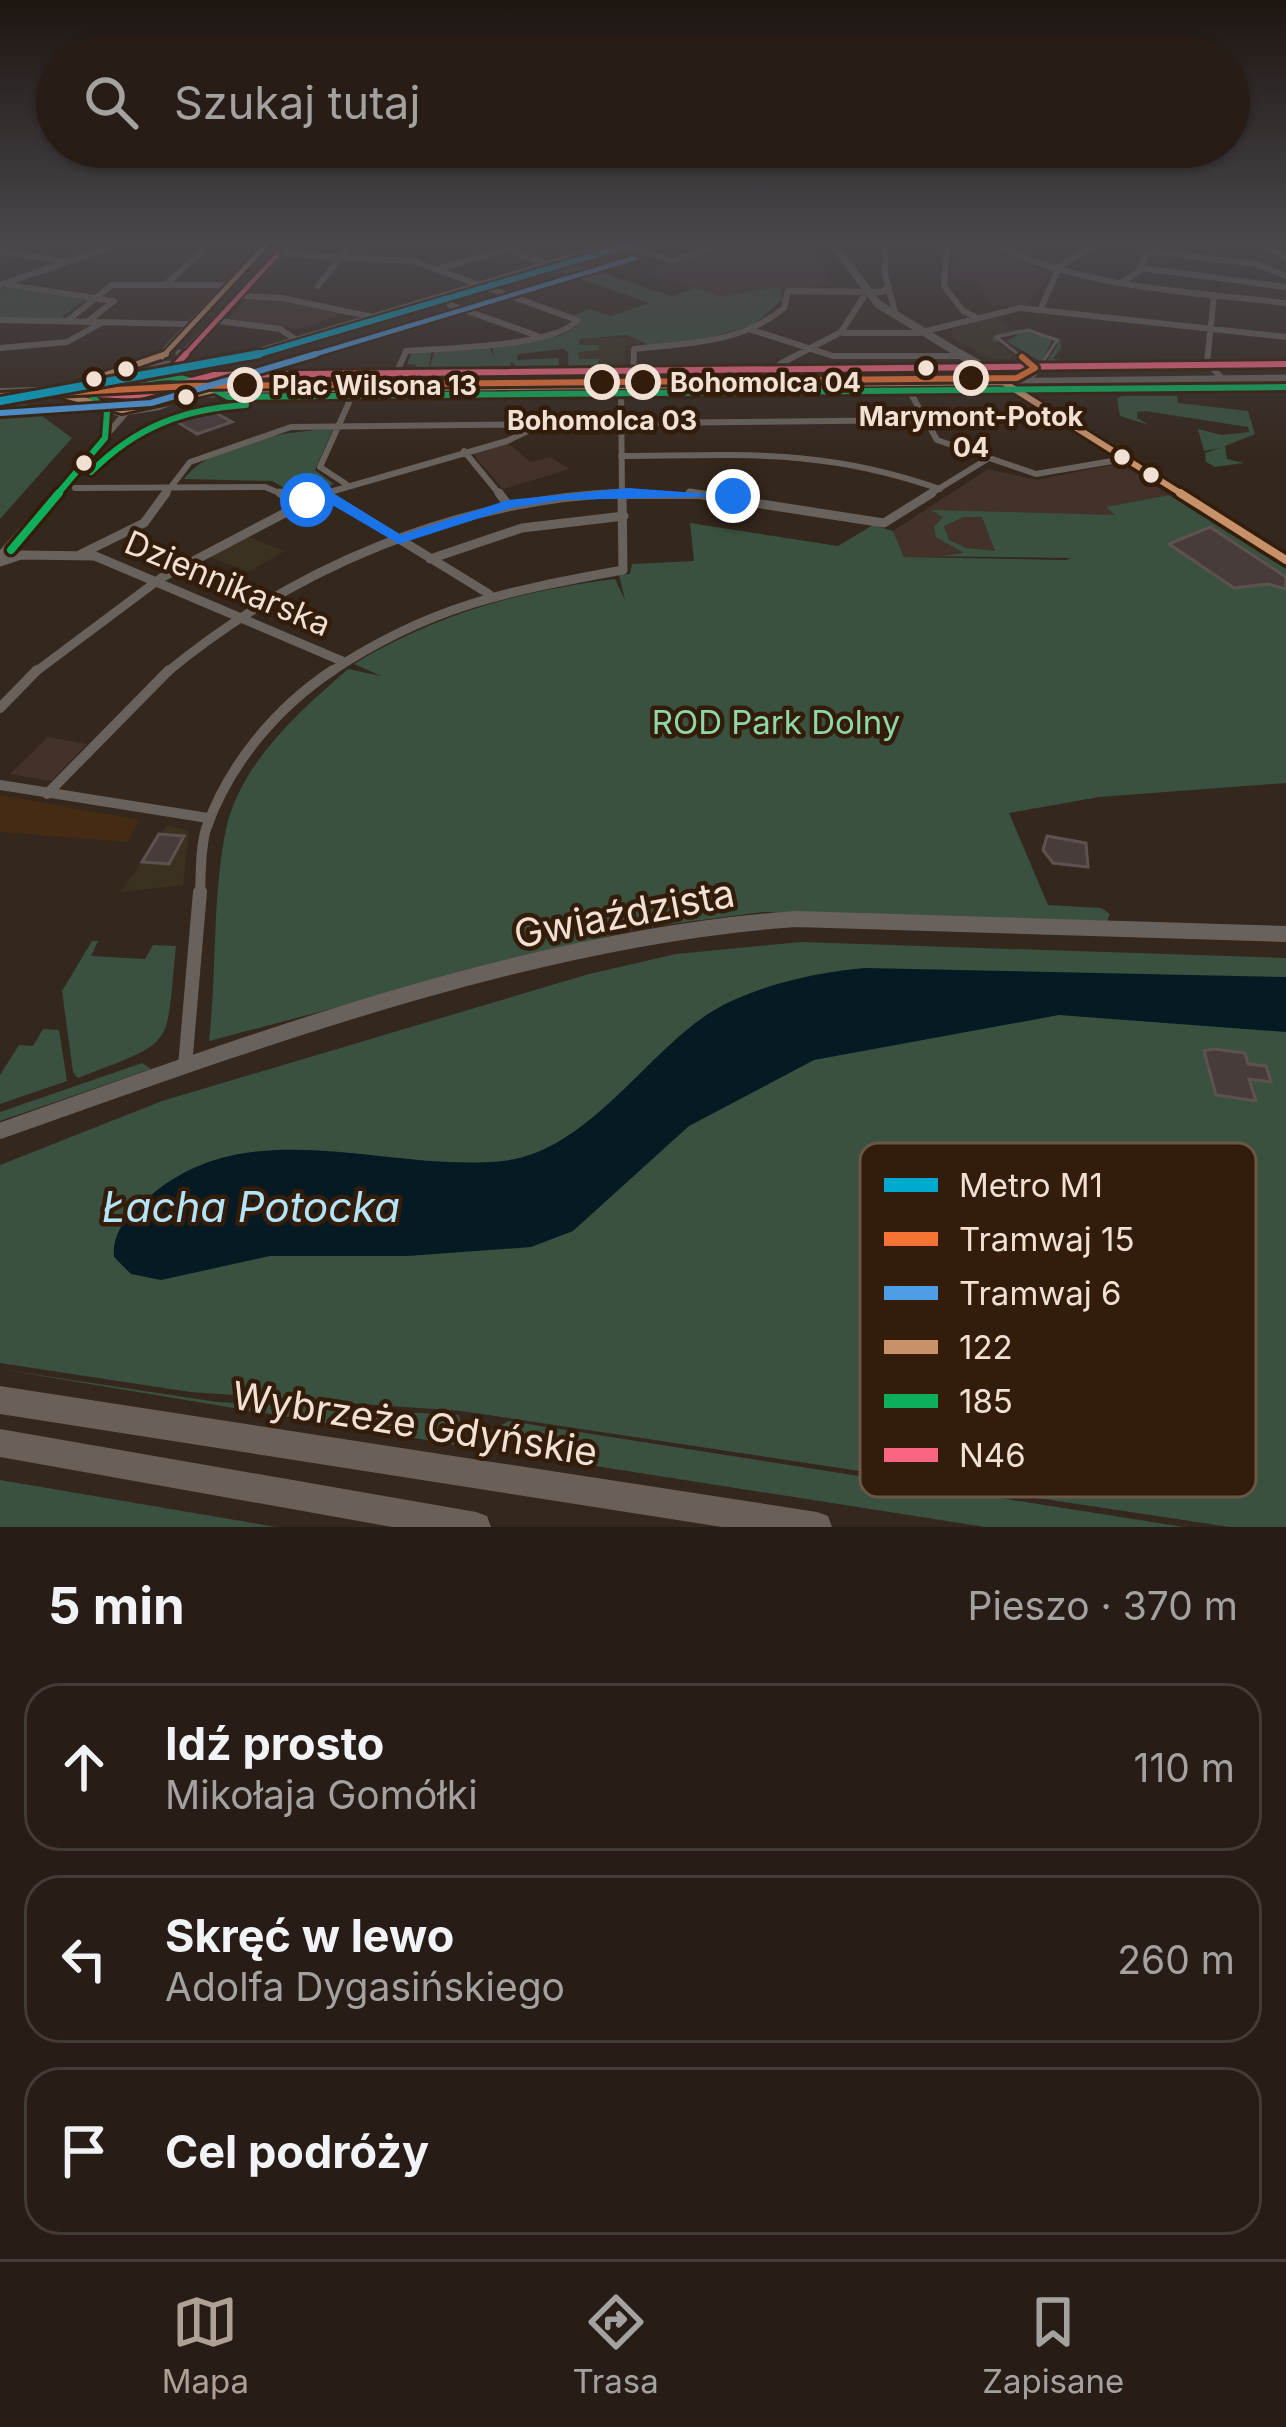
<!DOCTYPE html>
<html lang="pl">
<head>
<meta charset="utf-8">
<style>
  body { margin:0; font-family:Inter,sans-serif; background:#332a23; color:#f1f3f6 }
  .stop { position:absolute; width:36px; height:36px; margin:-27px; border:9px solid #1a73e8; border-radius:50%; background:#fff }
  .stop.end { background:#1a73e8; border-color:#fff; box-shadow:0 3px 12px #0008 }
  .list { margin:0; padding:0; list-style:none }
  h2 { display:flex; justify-content:space-between; align-items:center; height:156px; margin:0; padding:0 48px; font-size:51px }
  h2 small { font-size:39px; font-weight:400; color:#a4a2a1 }
  .list li { display:grid; grid-template-columns:78px 1fr auto; gap:36px; align-items:center; box-sizing:border-box; height:168px; margin:0 24px 24px; padding:0 24px; border:3px solid #433b35; border-radius:36px }
  .list b { display:block; font-size:45px; white-space:nowrap }
  .list p { margin:0; font-size:39px; white-space:nowrap; color:#a4a2a1 }
  .list em { font-size:39px; font-style:normal; color:#a4a2a1 }
  .icon { flex:none; width:66px; height:66px; fill:none; stroke:currentColor; stroke-width:2; stroke-linecap:round; stroke-linejoin:round }
  .map { position:relative; flex:none; width:1286px; height:1527px; overflow:hidden }
  .search { position:absolute; background:#271d16; box-shadow:0 3px 9px #0004; left:36px; right:36px; top:36px; height:132px; display:flex; align-items:center; gap:30px; box-sizing:border-box; padding:0 42px; border-radius:66px; color:#a4a2a1; font-size:45px }
  .sheet { height:732px; background:#271d16 }
  nav { display:flex; justify-content:space-around; align-items:center; box-sizing:border-box; height:168px; border-top:3px solid #433b35; background:#271d16; font-size:33px; color:#a4a2a1 }
  nav a { display:grid; justify-items:center; gap:6px }
  nav .on { color:#afa095 }
  .map>svg:first-child { display:block }
</style>
</head>
<body>
<div class="map">
<svg width="1286" height="1527" viewBox="0 0 1286 1527">
  <rect width="100%" height="100%" fill="#34271d"/>
  <path fill="#3a3121" d="M 995,316 L 1012,330 L 998,333 L 993,341 L 1022,359 L 991,359 L 950,337 L 954,328 Z
    M 574,338 L 627,338 L 640,339 L 641,344 L 625,345 L 626,372 L 572,373 Z
    M 246,536 L 285,551 L 249,572 L 210,557 Z
    M 167,825 L 189,831 L 183,885 L 121,892 Z"/>
  <path fill="#462b14" d="M 0,795 L 140,820 L 127,842 L 0,832 Z"/>
  <path fill="#43322a" d="M 735,244 L 825,244 L 828,249 L 809,250 L 834,285 L 719,296 L 642,271 Z
    M 954,244 L 1005,250 L 1023,257 L 1025,265 L 1050,272 L 1028,305 L 992,306 L 979,284 L 952,278 Z
    M 256,299 L 277,301 L 345,313 L 299,329 L 228,319 L 244,302 Z
    M 506,442 L 531,462 L 550,457 L 570,469 L 503,489 L 471,452 Z
    M 1120,463 L 1169,495 L 1108,507 L 1130,523 L 1130,545 L 1117,557 L 904,557 L 893,531 L 988,469 L 1037,480 Z
    M 48,737 L 87,744 L 51,781 L 10,774 Z"/>
  <path fill="#3a513f" fill-rule="evenodd" d="M 577,265 L 671,296 L 694,288 L 719,296 L 779,287 L 783,299 L 753,325 L 696,341 L 649,345 L 626,335 L 580,339 L 579,345 L 599,345 L 599,350 L 578,352 L 579,359 L 599,359 L 598,365 L 578,366 L 577,374 L 590,377 L 562,377 L 569,373 L 568,352 L 563,349 L 518,354 L 517,360 L 559,358 L 558,377 L 512,378 L 515,365 L 511,362 L 510,378 L 454,378 L 465,371 L 455,371 L 456,367 L 451,378 L 399,376 L 414,372 L 416,365 L 407,364 L 412,352 L 432,350 L 427,376 L 435,350 L 489,347 L 494,357 L 492,346 L 559,336 L 576,327 L 575,314 L 590,309 L 611,316 L 649,303 L 558,271 Z
    M 0,287 L 85,300 L 62,317 L 66,319 L 0,318 Z
    M 1021,329 L 1060,339 L 1061,348 L 1053,359 L 1150,370 L 1041,371 L 1058,344 L 1054,336 L 1039,369 L 1038,360 L 1006,341 L 1018,335 L 1013,330 L 997,334 L 997,343 L 993,341 L 993,336 Z
    M 1122,396 L 1177,396 L 1178,403 L 1248,411 L 1255,434 L 1225,446 L 1227,459 L 1244,463 L 1215,467 L 1206,462 L 1205,453 L 1219,448 L 1204,451 L 1198,429 L 1222,435 L 1249,432 L 1248,427 L 1145,411 L 1137,412 L 1137,418 L 1149,425 L 1120,416 L 1117,398 Z
    M 16,401 L 13,406 L 26,404 L 72,438 L 0,519 L 0,402 Z
    M 333,429 L 315,470 L 334,484 L 301,497 L 272,481 L 184,479 C 209,444 291,430 333,429 Z
    M 1169,495 L 1286,569 L 1286,783 L 1099,797 L 1009,813 L 1048,905 L 1101,908 L 1110,914 L 1107,921 L 763,912 L 648,927 L 639,915 L 638,928 L 209,1041 C 217,972 212,897 226,829 C 241,762 300,711 348,669 L 381,676 L 354,664 C 436,614 520,591 615,579 L 625,600 L 619,575 L 630,574 L 632,564 L 694,561 L 690,523 L 838,546 L 873,525 L 893,531 L 904,557 L 1066,560 L 1071,558 L 942,556 L 964,553 L 936,537 L 934,527 L 943,517 L 931,510 L 1115,515 L 1106,507 ZM 963,517 L 982,517 L 995,551 L 966,548 L 949,540 L 944,526 Z
    M 92,941 L 98,941 L 91,956 L 145,959 L 153,945 L 176,946 C 165,1052 178,1039 78,1078 L 73,1072 L 62,991 Z
    M 801,942 L 1286,958 L 1286,1527 L 1230,1527 L 462,1411 L 190,1392 L 0,1363 L 0,1165 L 162,1101 L 589,974 L 676,954 Z
    M 43,1029 L 59,1030 L 67,1081 L 0,1104 L 0,1075 L 19,1045 L 33,1046 Z
    M 142,1063 L 151,1069 L 0,1121 L 0,1112 Z
    M 0,1369 L 217,1402 L 459,1415 L 463,1435 L 456,1445 Z
    M 509,1421 L 1184,1527 L 985,1527 L 589,1465 L 575,1446 L 492,1432 L 494,1450 L 481,1447 L 483,1434 Z
    M 0,1480 L 276,1527 L 0,1527 Z"/>
  <path fill="#051a22" d="M 865,968 L 1286,977 L 1286,1032 L 1059,1015 L 814,1060 L 689,1126 L 573,1231 L 531,1247 L 408,1256 L 270,1256 L 161,1280 L 131,1274 L 114,1257 C 112,1231 129,1214 149,1197 C 249,1109 386,1173 503,1161 C 586,1152 643,1057 708,1014 C 750,987 815,972 865,968 Z"/>
  <path fill="#483c3a" stroke="#5e5250" stroke-width="3" d="M 202,408 L 218,414 L 232,422 L 197,434 L 171,418 Z
    M 1210,527 L 1286,577 L 1286,589 L 1268,584 L 1234,588 L 1169,544 Z
    M 159,834 L 184,836 L 169,864 L 142,862 Z
    M 1047,836 L 1086,843 L 1088,867 L 1053,863 L 1043,850 Z
    M 1214,1049 L 1245,1053 L 1248,1064 L 1266,1066 L 1271,1082 L 1249,1079 L 1256,1101 L 1216,1095 L 1204,1051 Z"/>
  <g fill="none" stroke-linecap="round" stroke-linejoin="round">
    <path stroke="#69615b" stroke-width="6" d="M 619,244 L 672,261 L 724,244
      M 885,244 L 885,274 L 896,316
      M 947,244 L 944,286 L 963,311 L 974,316
      M 994,244 C 1083,289 1188,291 1286,303
      M 506,249 L 547,264
      M 0,252 L 66,261
      M 282,254 L 413,261 L 577,320 C 557,347 442,348 406,351 L 390,388
      M 441,268 L 524,244
      M 1142,268 L 1286,287
      M 1121,283 L 1139,271 L 1146,255 L 1156,252 L 1256,264 L 1286,276
      M 0,285 L 119,244
      M 8,285 L 94,298
      M 165,285 L 210,244
      M 318,286 L 351,244
      M 1214,295 L 1207,363 L 1224,380
      M 242,296 L 282,298 L 373,317
      M 450,305 L 538,336
      M 1041,308 L 1059,267 L 1095,244
      M 0,320 L 188,324
      M 67,321 L 112,285 L 227,285
      M 219,321 L 280,329 L 295,339
      M 87,322 L 114,301 L 99,299
      M 752,330 L 833,356 L 960,356
      M 843,333 L 918,333 L 1020,308 L 1286,337
      M 0,348 L 67,342 L 103,322
      M 778,377 L 780,364 L 841,332 L 863,298
      M 633,378 L 634,349 C 688,343 740,344 784,308 L 788,291 L 882,292 L 889,287
      M 905,383 L 937,440 L 1036,474 L 1124,459
      M 621,386 L 622,496
      M 464,451 L 501,496
      M 621,456 C 742,455 823,448 940,489
      M 346,484 L 320,467 L 355,389
      M 75,488 L 265,487 L 287,496
      M 323,493 L 329,496
      M 164,496 L 190,462 L 291,427 L 924,420
      M 316,496 L 507,441 L 540,425
      M 588,496 L 722,496
      M 927,496 L 989,458"/>
    <path stroke="#69615b" stroke-width="9" d="M 280,493 L 300,502
      M 324,493 L 489,594
      M 499,493 L 508,505
      M 690,493 L 884,523 L 932,493
      M 81,554 L 144,523 L 166,493
      M 430,559 L 522,528 L 624,516
      M 0,562 L 21,555 L 95,556 L 342,661
      M 34,673 L 161,578 L 323,493
      M 166,673 C 294,567 457,499 624,493
      M 329,673 C 429,606 507,591 623,570 L 622,493"/>
    <path stroke="#69615b" stroke-width="10" d="M 0,708 L 37,670
      M 0,785 L 208,818
      M 47,794 L 169,670
      M 200,895 C 201,874 200,849 206,829 C 229,764 276,708 333,670"/>
    <path stroke="#69615b" stroke-width="14" d="M 185,1066 L 200,892"/>
    <path stroke="#69615b" stroke-width="8" d="M 833,244 L 878,304 L 965,357
      M 160,357 L 267,244
      M 181,357 L 290,244"/>
    <path stroke="#69615b" stroke-width="9" d="M 180,354 L 183,361
      M 960,354 L 979,365
      M 973,362 L 1185,496
      M 142,365 L 166,354
      M 195,393 L 1286,379"/>
    <path stroke="#69615b" stroke-width="10" d="M 1181,493 L 1286,560"/>
    <path stroke="#69615b" stroke-width="16" d="M 0,1131 C 249,1043 532,937 796,919 L 1286,934"/>
    <path fill="#6b625b" fill-rule="evenodd" d="M 604,244 L 615,244 L 211,367 L 217,372 L 215,387 L 160,410 L 128,415 L 4,559 L 0,561 L 0,550 L 119,416 L 81,407 L 64,398 L 63,392 L 0,394 L 0,388 C 70,386 129,387 197,366 L 142,368 L 75,385 L 71,382 L 142,362 L 204,359 L 208,363 ZM 203,370 L 209,373 L 208,384 C 161,407 120,422 72,395 L 72,392 C 118,390 159,383 203,370 Z"/>
    <path fill="#6b6058" fill-rule="evenodd" d="M 0,1386 L 817,1512 L 828,1516 L 832,1527 L 722,1527 L 0,1414 Z
      M 0,1429 L 476,1512 L 487,1516 L 491,1527 L 392,1527 L 0,1457 Z"/>
    <path fill="#71665e" fill-rule="evenodd" d="M 1252,244 L 1264,244 L 1286,254 L 1286,260 Z"/>
    <path stroke="#6a5f58" stroke-width="3" d="M 971,379 L 1034,376 L 1057,340 L 1028,330 L 996,337 L 1022,357"/>
    <g stroke="#331c09" stroke-width="9">
      <path id="bus-1-far2" d="M 162,357 L 267,244"/>
    </g>
    <g stroke="#331c09" stroke-width="12">
      <path id="bus-1-far1" d="M 166,354 L 77,385 L 67,396 L 122,410 L 214,390 L 1003,382 L 1185,496"/>
    </g>
    <g stroke="#331c09" stroke-width="15">
      <path id="bus-1" d="M 1180,493 L 1286,560"/>
    </g>
    <g stroke="#331c09" stroke-width="12">
      <path id="bus-2-far1" d="M 91,472 C 136,427 183,409 246,405
        M 56,496 L 105,438 L 107,412 L 91,395 C 152,379 170,364 228,397 L 1286,387"/>
    </g>
    <g stroke="#331c09" stroke-width="15">
      <path id="bus-2" d="M 11,550 L 59,493"/>
    </g>
    <g stroke="#331c09" stroke-width="9">
      <path id="bus-3-far1" d="M 183,357 L 278,254"/>
    </g>
    <g stroke="#331c09" stroke-width="12">
      <path id="bus-3" d="M 186,354 L 173,368 L 96,394 L 136,396 L 214,375 L 1286,364"/>
    </g>
    <use href="#bus-1-far2" stroke="#c7916a" stroke-width="4.5"/>
    <use href="#bus-1-far1" stroke="#c7916a" stroke-width="6"/>
    <use href="#bus-1" stroke="#c7916a" stroke-width="8"/>
    <use href="#bus-2-far1" stroke="#0daf5c" stroke-width="6"/>
    <use href="#bus-2" stroke="#0daf5c" stroke-width="8"/>
    <use href="#bus-3-far1" stroke="#fa6682" stroke-width="4.5"/>
    <use href="#bus-3" stroke="#fa6682" stroke-width="6"/>
    <g stroke="#331c09" stroke-width="12">
      <path id="tram-1" d="M 0,396 L 190,386 L 1017,378 L 1035,368 L 1022,357"/>
    </g>
    <g stroke="#331c09" stroke-width="9">
      <path id="tram-2-far1" d="M 306,357 L 635,258"/>
    </g>
    <g stroke="#331c09" stroke-width="12">
      <path id="tram-2" d="M 1,413 L 151,403 L 316,354"/>
    </g>
    <use href="#tram-1" stroke="#f57335" stroke-width="6"/>
    <use href="#tram-2-far1" stroke="#4d9ee5" stroke-width="4.5"/>
    <use href="#tram-2" stroke="#4d9ee5" stroke-width="6"/>
    <g stroke="#331c09" stroke-width="10">
      <path id="metro-1-far1" d="M 249,357 L 632,244"/>
    </g>
    <g stroke="#331c09" stroke-width="14">
      <path id="metro-1" d="M 0,401 L 259,354"/>
    </g>
    <use href="#metro-1-far1" stroke="#00a9ce" stroke-width="6"/>
    <use href="#metro-1" stroke="#00a9ce" stroke-width="8"/>
  </g>
  <linearGradient id="sky" x2="0" y2="1"><stop stop-color="#1d1510"/><stop offset="0.53" stop-color="#4a474c"/><stop offset="1" stop-color="#4a474c" stop-opacity="0"/></linearGradient>
  <rect width="1286" height="458" fill="url(#sky)"/>
  <path fill="#1a73e8" d="M 628,488 L 740,496 L 561,500 L 511,508 L 399,544 L 322,499 L 307,504 L 300,500 L 328,490 L 401,535 L 508,500 Z"/>
  <g fill="#f1e1d5" stroke="#331c09" stroke-width="4.5">
    <circle cx="926" cy="368" r="10"/>
    <circle cx="126" cy="369" r="10"/>
    <circle cx="94" cy="379" r="10"/>
    <circle cx="186" cy="397" r="10"/>
    <circle cx="1122" cy="457" r="10"/>
    <circle cx="84" cy="463" r="10"/>
    <circle cx="1151" cy="475" r="10"/>
  </g>
  <g fill="#331c09" stroke="#f1e1d5" stroke-width="6">
    <circle cx="971" cy="378" r="15"/>
    <circle cx="602" cy="382" r="15"/>
    <circle cx="643" cy="382" r="15"/>
    <circle cx="245" cy="385" r="15"/>
  </g>
  <g text-anchor="middle" dominant-baseline="central" stroke-width="9" stroke-linejoin="round" paint-order="stroke">
    <g font-size="27" font-weight="bold" fill="#f1e1d5" stroke="#331c09" text-anchor="start">
      <text x="670" y="382">Bohomolca 04</text>
      <text x="272" y="385">Plac Wilsona 13</text>
      <text x="971" y="416" text-anchor="middle">Marymont-Potok<tspan x="971" dy="31">04</tspan></text>
      <text x="602" y="420" text-anchor="middle">Bohomolca 03</text>
    </g>
    <g font-size="33" fill="#f1e1d5" stroke="#331c09">
      <text transform="translate(228 583) rotate(23)">Dziennikarska</text>
    </g>
    <g font-size="33" fill="#8ed7a8" stroke="#331c09">
      <text x="776" y="722">ROD Park Dolny</text>
    </g>
    <g font-size="39" fill="#f1e1d5" stroke="#331c09">
      <text transform="translate(624 913) rotate(-11)">Gwiaździsta</text>
      <text transform="translate(415 1423) rotate(9)">Wybrzeże Gdyńskie</text>
    </g>
    <g font-size="42" font-style="italic" fill="#b2e5f9" stroke="#331c09">
      <text x="251" y="1206">Łacha Potocka</text>
    </g>
  </g>
  <rect x="860" y="1143" width="396" height="354" rx="18" fill="#331c09" stroke="#6c5746" stroke-width="3"/>
  <rect x="884" y="1178" width="54" height="14" fill="#00a9ce"/>
  <rect x="884" y="1232" width="54" height="14" fill="#f57335"/>
  <rect x="884" y="1286" width="54" height="14" fill="#4d9ee5"/>
  <rect x="884" y="1340" width="54" height="14" fill="#c7916a"/>
  <rect x="884" y="1394" width="54" height="14" fill="#0daf5c"/>
  <rect x="884" y="1448" width="54" height="14" fill="#fa6682"/>
  <g font-size="33" fill="#f1e1d5">
    <text x="959" y="1197">Metro M1</text>
    <text x="959" y="1251">Tramwaj 15</text>
    <text x="959" y="1305">Tramwaj 6</text>
    <text x="959" y="1359">122</text>
    <text x="959" y="1413">185</text>
    <text x="959" y="1467">N46</text>
  </g>
</svg>
<div class="stop" style="left:307px;top:500px"></div>
<div class="stop end" style="left:733px;top:496px"></div>
<div class="search"><svg class="icon" aria-label="search" viewBox="0 0 24 24"><circle cx="10" cy="10" r="6"/><path d="M15 15l6 6"/></svg>Szukaj tutaj</div>
</div>
<section class="sheet">
<h2>5 min<small>Pieszo · 370 m</small></h2>
<ul class="list">
<li><svg class="icon" aria-label="ahead" viewBox="0 0 24 24"><path d="M12 20V5M6 11l6-6 6 6"/></svg><div><b>Idź prosto</b><p>Mikołaja Gomółki</p></div><em>110 m</em></li>
<li><svg class="icon" aria-label="left" viewBox="0 0 24 24"><path d="M17 20v-9H6M10 6l-5 5 5 5"/></svg><div><b>Skręć w lewo</b><p>Adolfa Dygasińskiego</p></div><em>260 m</em></li>
<li><svg class="icon" aria-label="arrive" viewBox="0 0 24 24"><path d="M6 21V4h12l-3 4 3 4H6"/></svg><div><b>Cel podróży</b></div></li>
</ul>
</section>
<nav>
<a class="on"><svg class="icon" aria-label="map" viewBox="0 0 24 24"><path d="M3 6l6-2 6 2 6-2v14l-6 2-6-2-6 2zM9 4v14M15 6v14"/></svg>Mapa</a>
<a><svg class="icon" aria-label="directions" viewBox="0 0 24 24"><path d="M12 3l9 9-9 9-9-9zM9 14v-3h6M13 9l2 2-2 2"/></svg>Trasa</a>
<a><svg class="icon" aria-label="saved" viewBox="0 0 24 24"><path d="M7 4h10v16l-5-4-5 4z"/></svg>Zapisane</a>
</nav>
</body>
</html>
